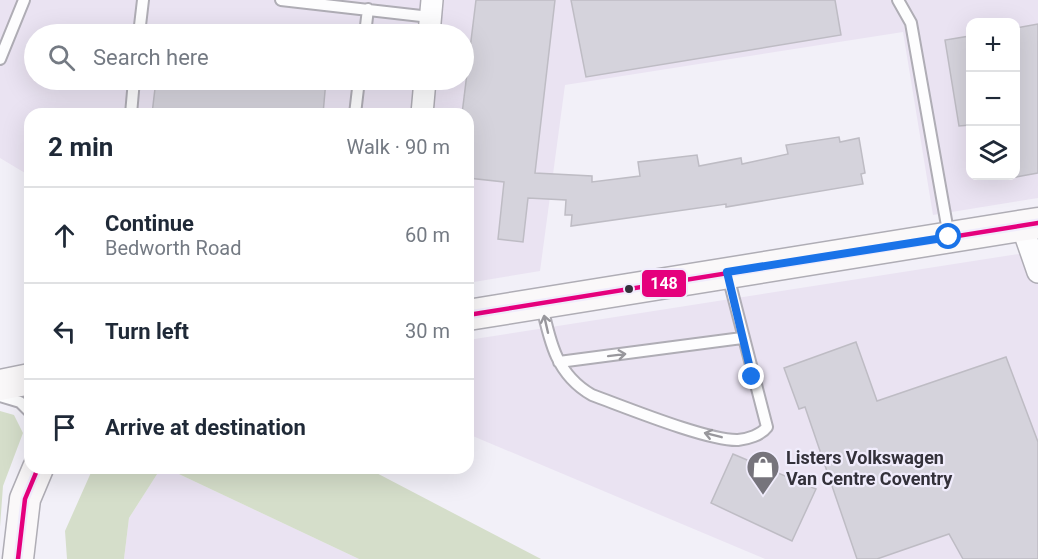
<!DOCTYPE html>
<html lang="en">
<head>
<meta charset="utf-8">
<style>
  body { margin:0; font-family:Roboto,sans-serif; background:#f2f2f3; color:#1f2937 }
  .controls { position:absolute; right:18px; top:18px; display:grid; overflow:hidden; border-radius:12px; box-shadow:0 6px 24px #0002 }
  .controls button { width:54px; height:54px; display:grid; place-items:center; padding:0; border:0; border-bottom:2px solid #e0e1e3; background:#fff; color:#1f2937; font:30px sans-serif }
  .stop { position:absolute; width:18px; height:18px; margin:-14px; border:4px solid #1a73e8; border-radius:50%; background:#fff }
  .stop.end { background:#1a73e8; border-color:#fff; box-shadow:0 2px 6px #0008 }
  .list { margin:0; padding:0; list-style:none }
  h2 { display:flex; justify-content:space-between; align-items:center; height:78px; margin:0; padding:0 24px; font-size:26px }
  h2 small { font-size:20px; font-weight:400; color:#747a83 }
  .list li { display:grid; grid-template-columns:39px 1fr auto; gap:18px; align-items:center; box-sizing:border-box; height:96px; padding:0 24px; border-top:2px solid #e0e1e3 }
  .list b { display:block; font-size:22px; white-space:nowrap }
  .list p { margin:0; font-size:20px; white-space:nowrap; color:#747a83 }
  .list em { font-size:20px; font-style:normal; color:#747a83 }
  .icon { flex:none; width:33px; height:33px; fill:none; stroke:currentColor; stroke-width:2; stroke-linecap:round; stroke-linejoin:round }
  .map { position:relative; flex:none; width:1038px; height:559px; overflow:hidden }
  .search { position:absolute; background:#fff; box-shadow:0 6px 24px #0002; left:24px; top:24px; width:450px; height:66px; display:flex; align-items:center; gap:15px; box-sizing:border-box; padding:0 21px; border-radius:33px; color:#747a83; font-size:22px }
  .panel { position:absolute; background:#fff; box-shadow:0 6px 24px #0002; left:24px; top:108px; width:450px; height:366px; border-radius:18px }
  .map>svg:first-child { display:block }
</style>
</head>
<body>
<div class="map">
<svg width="1038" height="559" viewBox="0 0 1038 559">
  <rect width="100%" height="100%" fill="#f2f0f8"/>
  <path fill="#eae3f2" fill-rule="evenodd" d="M 0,0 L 1038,0 L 1038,198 L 933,215 L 903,32 L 565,85 L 540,271 L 468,283 L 468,114 L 30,114 L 30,176 L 0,158 ZM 970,22 L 1016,22 L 1016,176 L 970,176 ZM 34,34 L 464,34 L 464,80 L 34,80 Z
    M 1038,251 L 1038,559 L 765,559 L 468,434 L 468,340 Z
    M 161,468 L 166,468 L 359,559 L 124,559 L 129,518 Z"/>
  <path fill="#d5deca" d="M 0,411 L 14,415 L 23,433 L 3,486 L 0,527 Z
    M 93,468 L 161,468 L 129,518 L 124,559 L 67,559 L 65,531 Z
    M 166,468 L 367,468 L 541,559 L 359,559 Z"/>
  <path fill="#d5d3dc" stroke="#bebcc4" stroke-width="1.5" d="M 476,0 L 555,0 L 535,173 L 592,176 L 592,182 L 640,176 L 638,162 L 697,155 L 699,166 L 741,158 L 742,164 L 788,154 L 786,145 L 839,137 L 840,142 L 859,138 L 865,173 L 861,174 L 863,184 L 726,207 L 726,204 L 571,226 L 572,215 L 565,215 L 566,200 L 528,198 L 523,242 L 498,239 L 504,182 L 468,178 L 468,114 L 462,114 Z
    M 571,0 L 835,0 L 841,35 L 586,77 Z
    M 1038,24 L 1038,173 L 1016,177 L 1016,28 Z
    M 970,36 L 970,125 L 959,126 L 945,40 Z
    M 156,80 L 326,80 L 323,114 L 152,114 Z
    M 856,342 L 877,401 L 1006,357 L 1038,442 L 1038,559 L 963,559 L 949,534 L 877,559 L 857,559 L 805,407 L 799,409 L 784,368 Z
    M 733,454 L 816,489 L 792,541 L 711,503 Z"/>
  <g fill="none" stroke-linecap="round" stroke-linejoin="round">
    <g stroke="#afadb5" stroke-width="14">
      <path id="lane" d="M 281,0 L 430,17
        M 898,0 L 911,23 L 949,237
        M 139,34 L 143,0
        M 365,34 L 368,9
        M 0,59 L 24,0
        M 131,114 L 134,80
        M 355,114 L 359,80
        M 542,306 C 550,343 557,375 592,395 C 625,407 708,441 738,440 C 748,439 761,435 767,427 L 728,276
        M 559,362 L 742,338
        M 0,396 L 20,402 L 30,412"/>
    </g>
    <g stroke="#afadb5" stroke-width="24">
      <path id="street" d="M 429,34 L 432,0
        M 422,114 L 425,80
        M 1022,226 L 1038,272"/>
    </g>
    <g stroke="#afadb5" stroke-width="33">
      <path id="secondary" d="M 468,315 L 1038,223
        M 0,385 L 30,379
        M 18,559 L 25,499 L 38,468"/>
    </g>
    <use href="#lane" stroke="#fdfdfe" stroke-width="10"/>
    <use href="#street" stroke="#fdfdfe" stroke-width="21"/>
    <use href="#secondary" stroke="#faf8f9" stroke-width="30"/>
    <g stroke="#f0ecfc" stroke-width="9">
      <path id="bus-1" d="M 468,315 L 1038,223
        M 18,559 L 25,499 L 38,468"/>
    </g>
    <use href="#bus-1" stroke="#e5007d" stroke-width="4.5"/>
  </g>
  <defs><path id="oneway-shaft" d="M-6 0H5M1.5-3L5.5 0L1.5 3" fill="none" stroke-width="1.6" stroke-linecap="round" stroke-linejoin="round" transform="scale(1.5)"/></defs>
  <g stroke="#98979c">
    <use href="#oneway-shaft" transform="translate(546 324) rotate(-103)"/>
    <use href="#oneway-shaft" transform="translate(617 355) rotate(-7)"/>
    <use href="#oneway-shaft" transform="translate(713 435) rotate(-166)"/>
  </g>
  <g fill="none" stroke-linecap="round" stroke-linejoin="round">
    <path stroke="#1a73e8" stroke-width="8" d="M 752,377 L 727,272 L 949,237"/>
  </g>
  <defs>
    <g id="shop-pin" transform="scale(1.725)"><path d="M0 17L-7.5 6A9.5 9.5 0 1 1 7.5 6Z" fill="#76747c" stroke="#f0ecfc"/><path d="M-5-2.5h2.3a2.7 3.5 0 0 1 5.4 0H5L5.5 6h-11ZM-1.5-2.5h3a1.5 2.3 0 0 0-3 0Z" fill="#fff"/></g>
  </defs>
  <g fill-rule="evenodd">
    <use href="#shop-pin" x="763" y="467"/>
  </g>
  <circle fill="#33313a" stroke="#f0ecfc" stroke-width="2" cx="629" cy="289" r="5"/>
  <g text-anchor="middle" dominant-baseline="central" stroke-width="4.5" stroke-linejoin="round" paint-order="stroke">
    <g font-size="18" font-weight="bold" fill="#33313a" stroke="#f0ecfc" text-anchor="start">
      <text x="786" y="457">Listers Volkswagen<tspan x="786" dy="21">Van Centre Coventry</tspan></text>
    </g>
  </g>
  <rect stroke="#f0ecfc" stroke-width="2" x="641" y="269" width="46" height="29" rx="6" fill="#e5007d"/>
  <g font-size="16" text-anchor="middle" font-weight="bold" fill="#fff">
    <text x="664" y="289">148</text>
  </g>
</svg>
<div class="controls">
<button>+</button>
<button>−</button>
<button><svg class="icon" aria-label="layers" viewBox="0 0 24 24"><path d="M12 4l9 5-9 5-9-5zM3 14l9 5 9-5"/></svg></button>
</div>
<div class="stop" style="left:949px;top:237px"></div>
<div class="stop end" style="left:752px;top:377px"></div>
<div class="search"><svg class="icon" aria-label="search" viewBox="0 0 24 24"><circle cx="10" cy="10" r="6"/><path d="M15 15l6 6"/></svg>Search here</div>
<section class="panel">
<h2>2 min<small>Walk · 90 m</small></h2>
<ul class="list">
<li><svg class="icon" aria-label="ahead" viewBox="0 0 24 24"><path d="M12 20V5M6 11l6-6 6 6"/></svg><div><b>Continue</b><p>Bedworth Road</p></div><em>60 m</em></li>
<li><svg class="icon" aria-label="left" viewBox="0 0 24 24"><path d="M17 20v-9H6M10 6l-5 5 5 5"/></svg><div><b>Turn left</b></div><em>30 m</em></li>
<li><svg class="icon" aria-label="arrive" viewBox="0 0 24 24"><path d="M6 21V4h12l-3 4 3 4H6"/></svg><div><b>Arrive at destination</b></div></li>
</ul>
</section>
</div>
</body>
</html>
